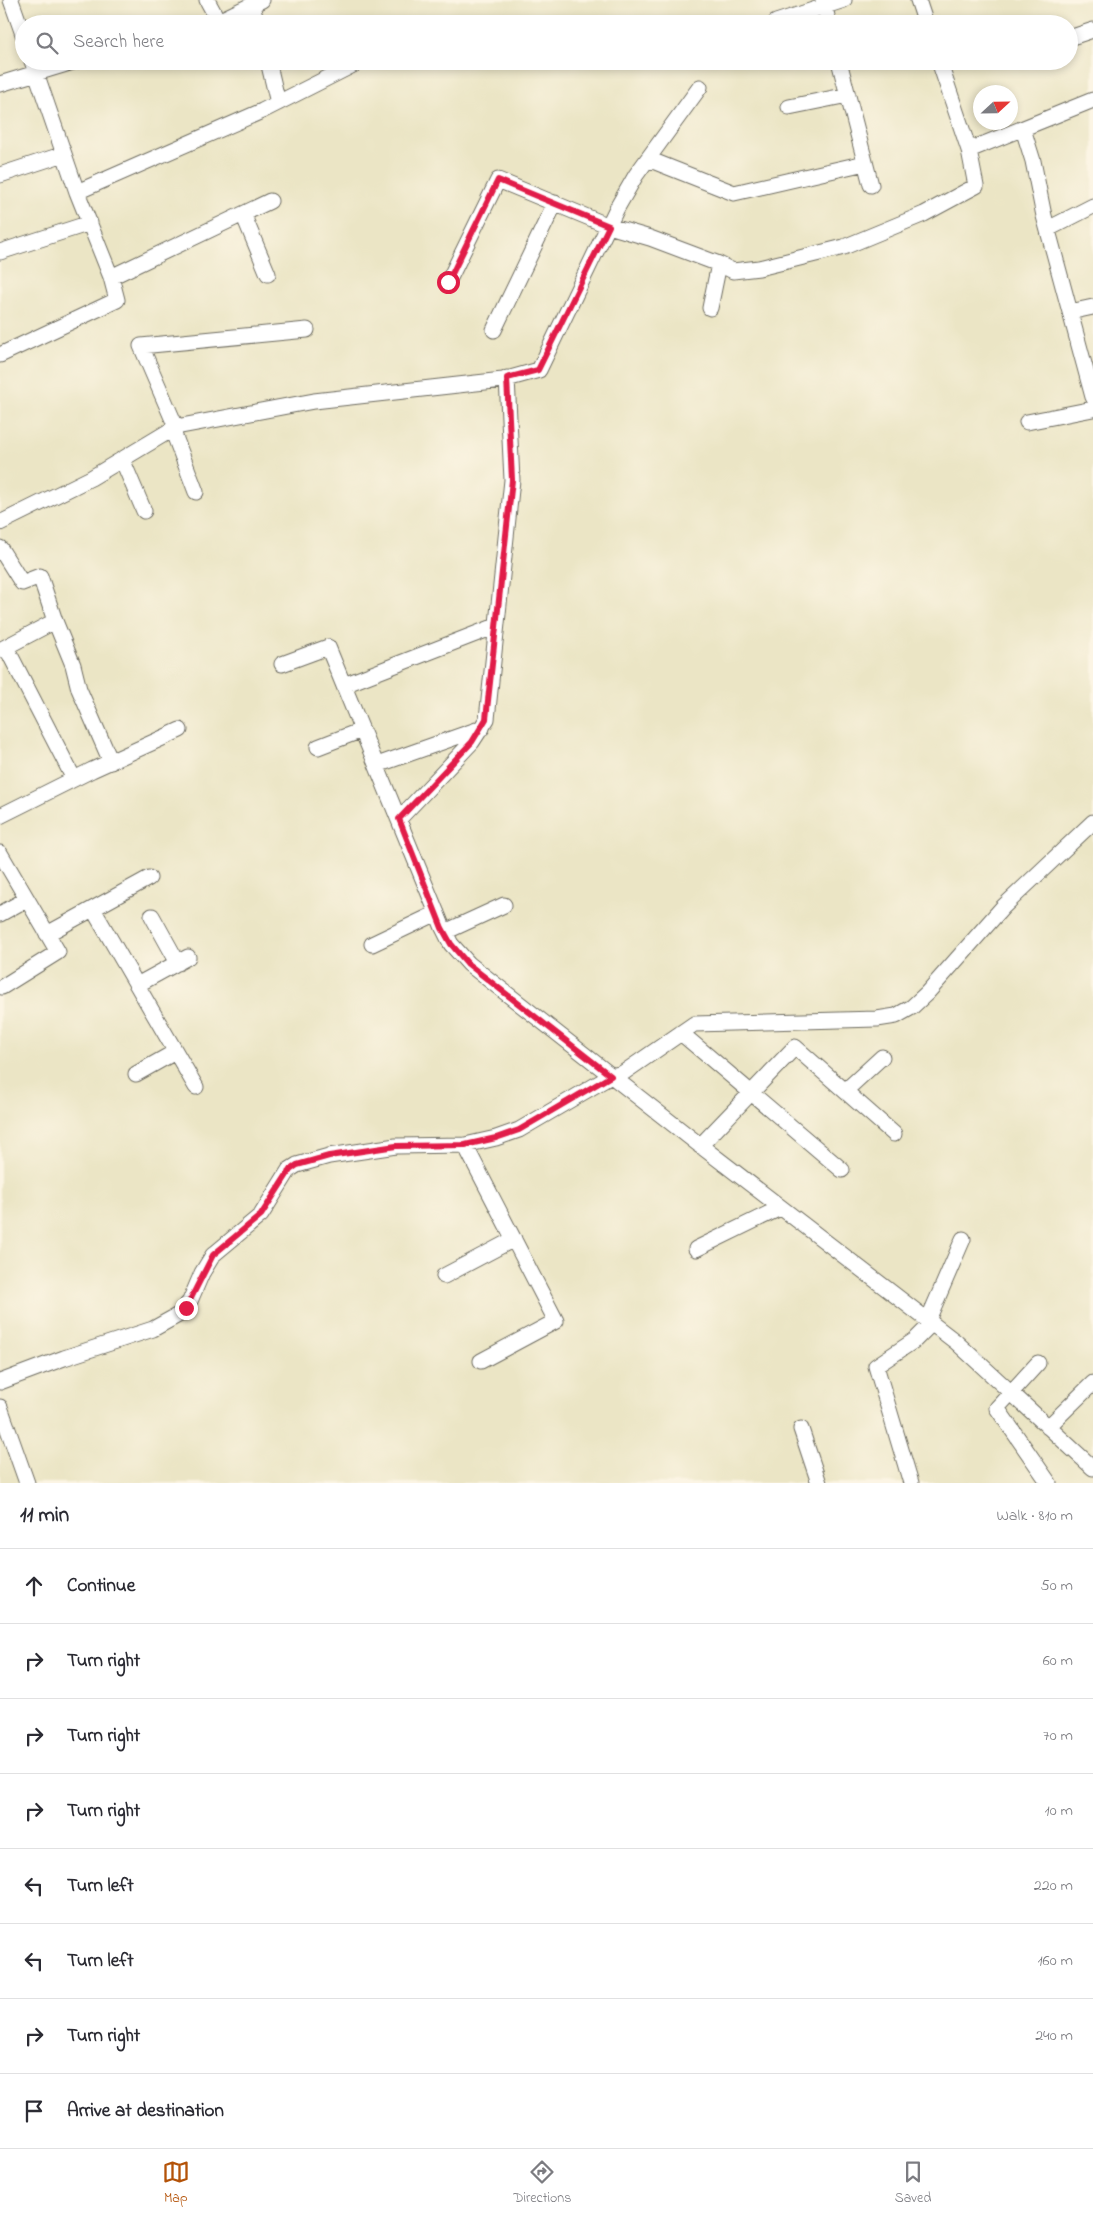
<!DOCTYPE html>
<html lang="en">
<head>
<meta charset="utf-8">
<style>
  body { margin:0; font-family:"Indie Flower",sans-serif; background:#f7f7f7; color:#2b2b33 }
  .compass { position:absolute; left:973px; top:85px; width:45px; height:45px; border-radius:50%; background:#fff; box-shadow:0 2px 8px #0003; rotate:68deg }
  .stop { position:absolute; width:15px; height:15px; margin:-11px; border:4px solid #e11d48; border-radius:50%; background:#fff }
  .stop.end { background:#e11d48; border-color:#fff; box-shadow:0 1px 5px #0008 }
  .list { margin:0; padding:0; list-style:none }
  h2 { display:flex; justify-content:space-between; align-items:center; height:65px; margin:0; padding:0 20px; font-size:21px }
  h2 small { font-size:16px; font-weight:400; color:#7c7c81 }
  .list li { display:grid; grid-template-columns:32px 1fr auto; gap:15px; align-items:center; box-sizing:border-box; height:75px; padding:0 20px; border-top:1px solid #e1e1e2 }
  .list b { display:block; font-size:19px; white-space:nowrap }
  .list em { font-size:16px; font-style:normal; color:#7c7c81 }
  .icon { flex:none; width:28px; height:28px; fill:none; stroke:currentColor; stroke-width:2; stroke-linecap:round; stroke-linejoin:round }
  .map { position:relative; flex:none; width:1093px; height:1483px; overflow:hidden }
  .search { position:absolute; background:#fff; box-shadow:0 2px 8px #0003; left:15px; right:15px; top:15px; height:55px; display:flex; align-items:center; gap:12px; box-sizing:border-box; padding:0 18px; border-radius:28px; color:#7c7c81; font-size:19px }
  .sheet { height:665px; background:#fff }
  nav { display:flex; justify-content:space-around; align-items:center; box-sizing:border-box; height:70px; border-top:1px solid #e1e1e2; background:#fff; font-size:14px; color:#7c7c81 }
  nav a { display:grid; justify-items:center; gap:2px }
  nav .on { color:#b45309 }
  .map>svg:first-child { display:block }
</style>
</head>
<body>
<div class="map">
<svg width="1093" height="1483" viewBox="0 0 1093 1483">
  <rect width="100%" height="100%" fill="#fcf5e5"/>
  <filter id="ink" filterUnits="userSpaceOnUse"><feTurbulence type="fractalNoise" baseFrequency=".02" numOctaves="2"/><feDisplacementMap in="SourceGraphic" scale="10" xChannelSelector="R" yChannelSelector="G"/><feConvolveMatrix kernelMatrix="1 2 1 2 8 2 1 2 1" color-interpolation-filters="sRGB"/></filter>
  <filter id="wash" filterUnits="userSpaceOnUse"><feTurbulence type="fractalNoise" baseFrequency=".0096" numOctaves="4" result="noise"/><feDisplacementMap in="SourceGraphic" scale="20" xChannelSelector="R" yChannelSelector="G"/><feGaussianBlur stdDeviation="1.12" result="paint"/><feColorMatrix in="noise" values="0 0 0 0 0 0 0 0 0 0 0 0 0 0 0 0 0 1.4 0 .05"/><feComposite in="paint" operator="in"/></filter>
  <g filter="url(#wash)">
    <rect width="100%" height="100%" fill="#ebe5c5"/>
  </g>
  <g filter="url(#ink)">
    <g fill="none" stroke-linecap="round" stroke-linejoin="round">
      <g stroke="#6e6c61" stroke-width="17">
        <path id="street" d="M 11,0 L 24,37
          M 207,0 L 219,22
          M 823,0 L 829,24
          M 918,0 L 926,24
          M 252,6 L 257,24
          M 776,22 L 844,0
          M 212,24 L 262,0
          M 1069,38 L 1093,30
          M 268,61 L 278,103
          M 839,61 L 871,185
          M 941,66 L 955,61
          M 0,84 L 76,61
          M 789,107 L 848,95
          M 1023,129 L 1033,161 L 1044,216 L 1093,397
          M 969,150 L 1093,100
          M 648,159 L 734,193 L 865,163
          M 0,175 L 64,154
          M 77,192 L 262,111 L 361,61
          M 243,214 L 268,274
          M 1048,229 L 1093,206
          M 0,252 L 90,223
          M 111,277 L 270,201
          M 448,282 L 498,180 L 609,226 L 650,238 L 719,264 L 733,271 L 759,268 L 844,247 L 924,214 L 976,186 L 969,150 L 939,61
          M 710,308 L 719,264
          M 1070,312 L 1093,307
          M 494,330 L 555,203
          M 0,355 L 117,300 L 111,277 L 77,192 L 32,61
          M 1027,422 L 1093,409
          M 176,427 L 141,346 L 307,330
          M 172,429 L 196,492
          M 122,459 L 144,511
          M 0,523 L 91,478 L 176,427 L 314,401 L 503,380 L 539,370 L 617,208 L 636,175 L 700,87
          M 0,548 L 22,583 L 40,576 L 55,621
          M 6,647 L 74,779
          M 0,650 L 55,621 L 73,665 L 79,689 L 111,762
          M 282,664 L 328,647 L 443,928 L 451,944 L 469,964 L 697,1143 L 956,1342 L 1093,1468
          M 344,685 L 496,626
          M 318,747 L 362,730
          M 377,765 L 482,728
          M 0,816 L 92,770 L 180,730
          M 399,819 L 472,742 L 487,719 L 512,480 L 507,378
          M 0,853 L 58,952 L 2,987
          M 93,909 L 196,1087
          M 0,914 L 27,899
          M 152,916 L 178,963
          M 445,932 L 504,905
          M 47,934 L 149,878
          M 372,944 L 437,913
          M 137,985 L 188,957
          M 681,1033 L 842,1170
          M 136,1074 L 175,1052
          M 845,1091 L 882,1057
          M 465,1145 L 556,1321 L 481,1361
          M 700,1146 L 795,1047 L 894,1134
          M 696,1249 L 780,1208
          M 444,1276 L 514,1239
          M 928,1320 L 963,1239
          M 1038,1363 L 997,1408 L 1049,1483
          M 0,1382 L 64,1358 L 153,1329 L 180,1314 L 190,1301 L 202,1273 L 213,1255 L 261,1215 L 289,1170 L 297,1165 L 329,1156 L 396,1146 L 465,1145 L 496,1138 L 519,1130 L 611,1076 L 623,1073 L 694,1024 L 877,1019 L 896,1016 L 912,1007 L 927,993 L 1003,907 L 1093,822
          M 0,1407 L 27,1483
          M 1048,1427 L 1093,1383
          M 801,1429 L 819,1483
          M 911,1483 L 876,1366 L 915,1340 L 932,1323"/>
      </g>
      <use href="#street" stroke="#fff" stroke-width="15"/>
    </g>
  </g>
  <g fill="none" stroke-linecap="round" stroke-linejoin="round" filter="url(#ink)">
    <path stroke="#e11d48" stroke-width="6" d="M 186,1308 L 213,1255 L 261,1215 L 290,1170 L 297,1165 L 329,1156 L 396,1146 L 465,1145 L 496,1138 L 519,1130 L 611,1076 L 468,964 L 451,944 L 442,928 L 399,819 L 472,742 L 486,719 L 512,480 L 507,378 L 538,370 L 609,226 L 498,180 L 448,282"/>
  </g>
</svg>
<svg class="compass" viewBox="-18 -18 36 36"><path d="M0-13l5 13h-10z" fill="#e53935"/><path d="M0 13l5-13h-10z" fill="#7c7c81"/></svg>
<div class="stop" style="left:448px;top:282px"></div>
<div class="stop end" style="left:186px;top:1308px"></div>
<div class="search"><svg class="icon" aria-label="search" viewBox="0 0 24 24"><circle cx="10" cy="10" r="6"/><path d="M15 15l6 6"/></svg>Search here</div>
</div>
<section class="sheet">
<h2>11 min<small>Walk · 810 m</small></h2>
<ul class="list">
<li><svg class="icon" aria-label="ahead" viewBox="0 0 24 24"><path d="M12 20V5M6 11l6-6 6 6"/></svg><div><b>Continue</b></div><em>50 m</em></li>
<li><svg class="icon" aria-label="right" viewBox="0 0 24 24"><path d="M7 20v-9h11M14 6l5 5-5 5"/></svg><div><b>Turn right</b></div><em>60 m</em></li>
<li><svg class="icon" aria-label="right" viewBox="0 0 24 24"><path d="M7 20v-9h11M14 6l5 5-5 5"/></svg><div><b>Turn right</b></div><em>70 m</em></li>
<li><svg class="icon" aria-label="right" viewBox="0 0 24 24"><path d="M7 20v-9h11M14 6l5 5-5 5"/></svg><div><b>Turn right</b></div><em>10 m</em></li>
<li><svg class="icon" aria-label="left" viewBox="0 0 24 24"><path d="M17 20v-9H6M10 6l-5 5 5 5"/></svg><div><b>Turn left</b></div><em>220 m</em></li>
<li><svg class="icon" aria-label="left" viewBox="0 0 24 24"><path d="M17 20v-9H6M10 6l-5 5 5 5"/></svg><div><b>Turn left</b></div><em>160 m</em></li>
<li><svg class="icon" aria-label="right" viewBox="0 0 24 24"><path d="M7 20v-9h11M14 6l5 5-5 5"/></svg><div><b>Turn right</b></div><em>240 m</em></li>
<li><svg class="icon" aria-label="arrive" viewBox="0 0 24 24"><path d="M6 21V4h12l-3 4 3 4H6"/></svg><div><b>Arrive at destination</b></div></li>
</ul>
</section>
<nav>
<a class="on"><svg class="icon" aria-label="map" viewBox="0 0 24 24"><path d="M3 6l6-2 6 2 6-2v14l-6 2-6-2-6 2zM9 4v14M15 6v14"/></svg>Map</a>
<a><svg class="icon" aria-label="directions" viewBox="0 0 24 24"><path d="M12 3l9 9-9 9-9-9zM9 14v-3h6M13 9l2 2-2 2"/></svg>Directions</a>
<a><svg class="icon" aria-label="saved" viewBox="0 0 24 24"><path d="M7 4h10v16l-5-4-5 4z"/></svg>Saved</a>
</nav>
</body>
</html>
